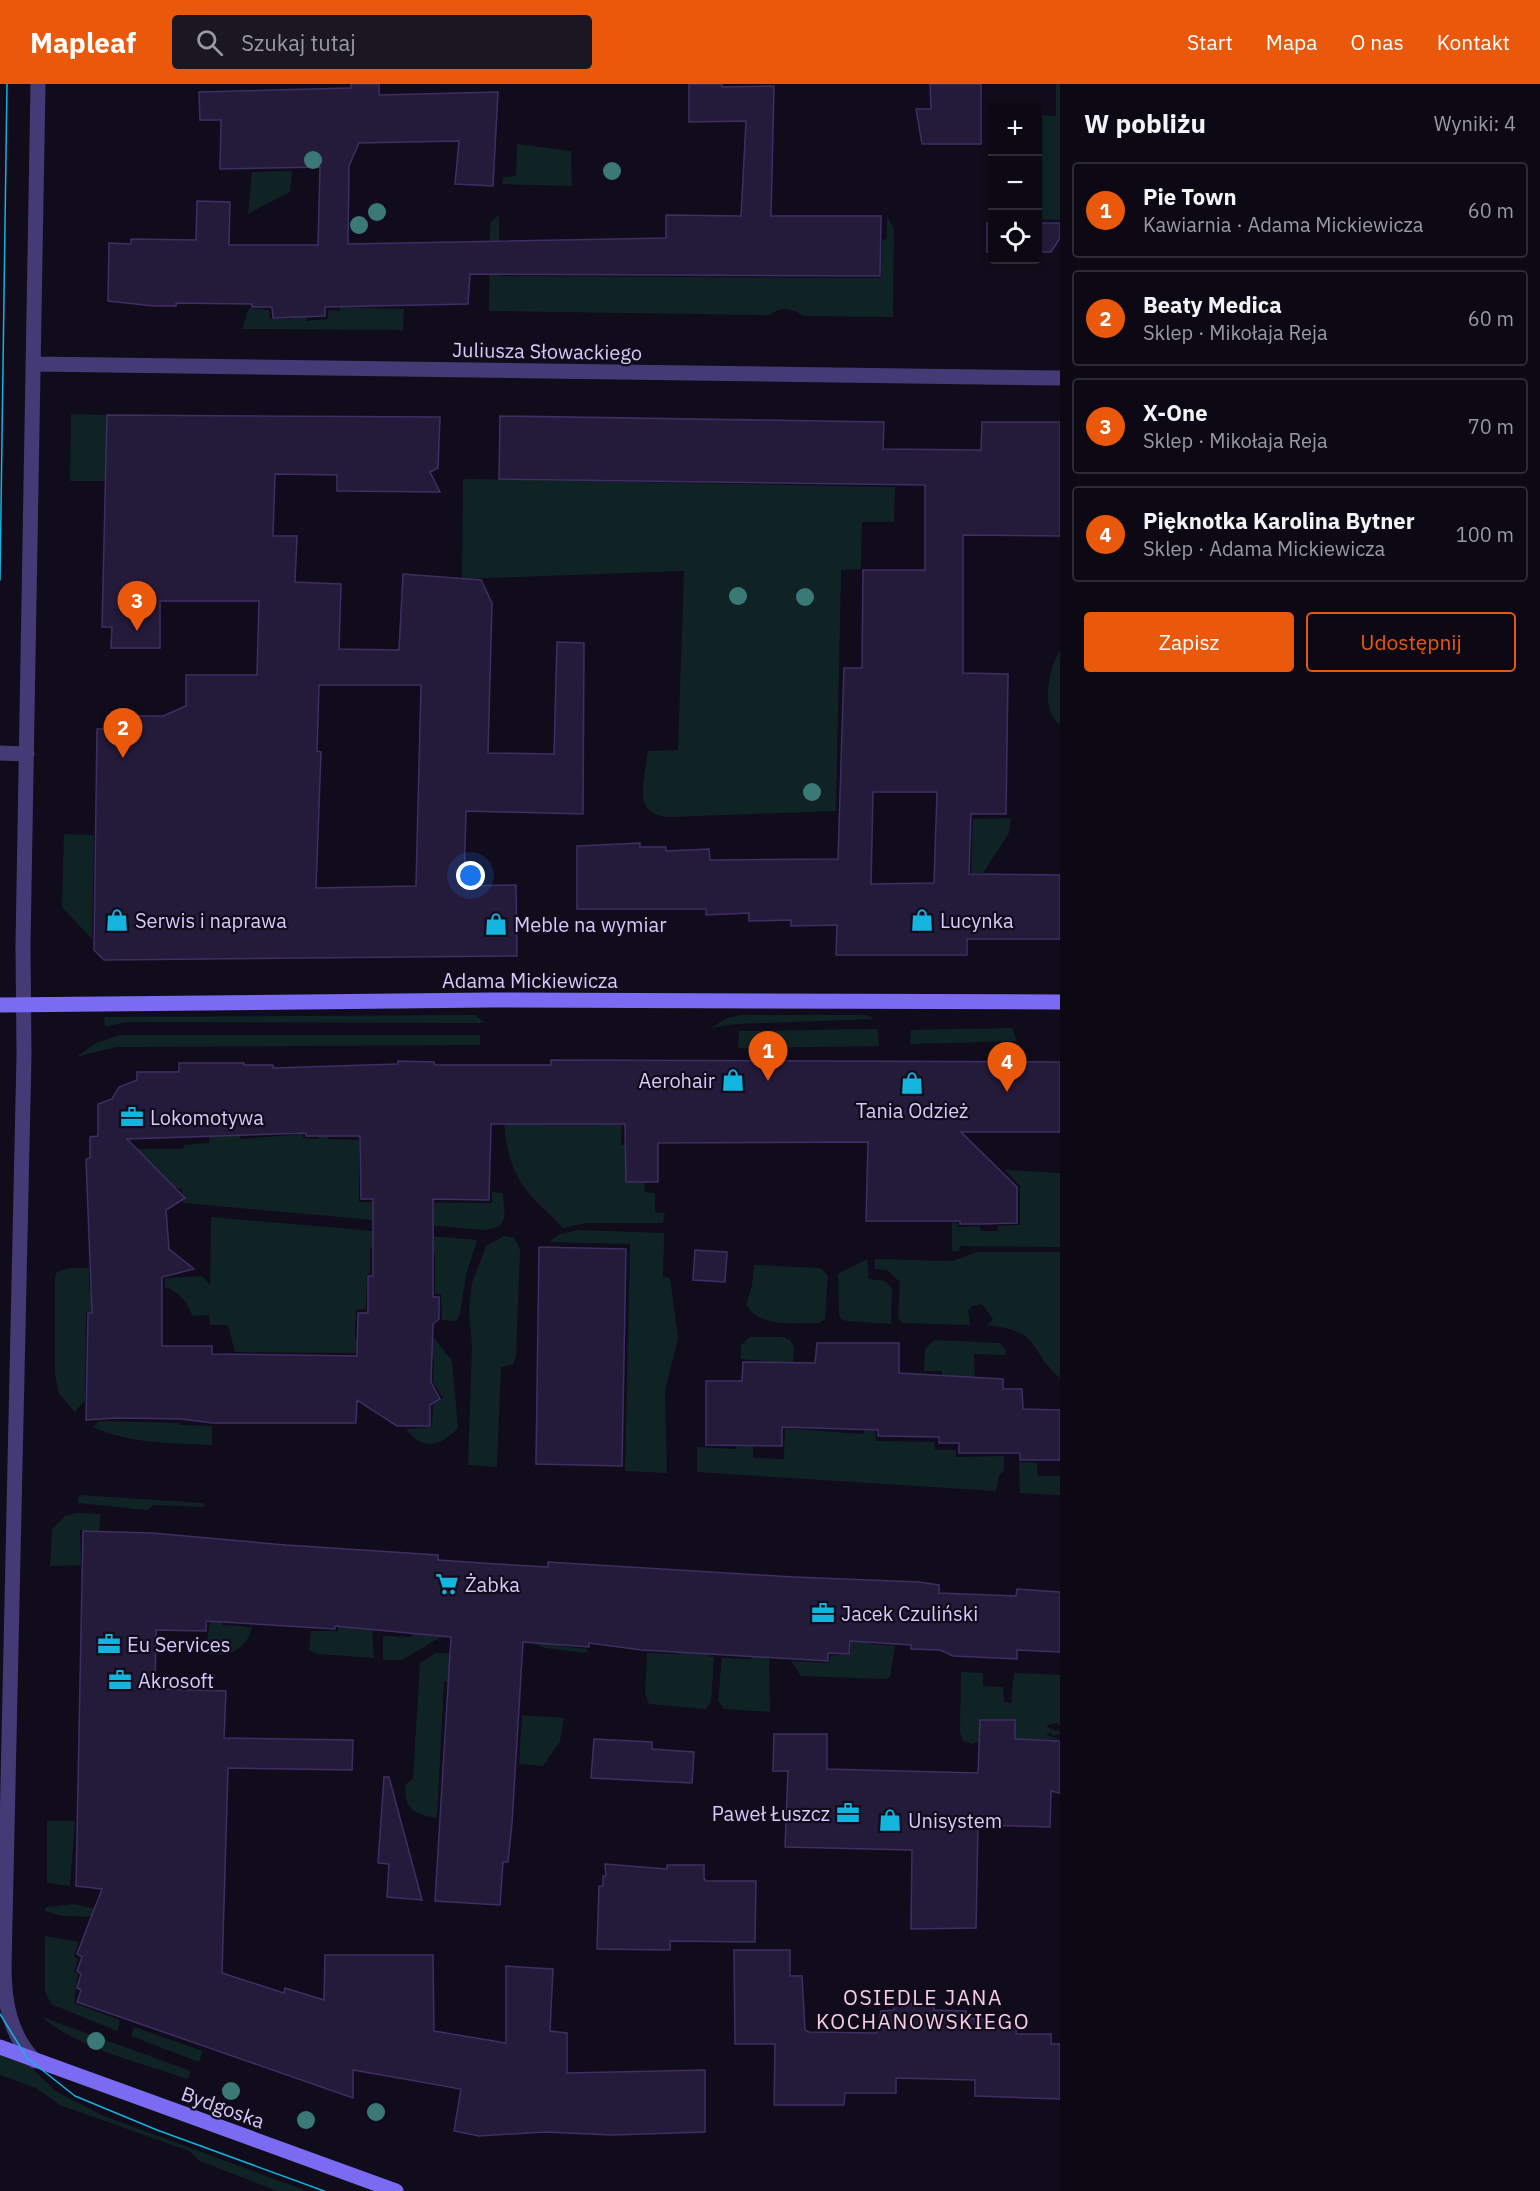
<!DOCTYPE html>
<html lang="pl">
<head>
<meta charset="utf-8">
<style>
  body { margin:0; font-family:"IBM Plex Sans",sans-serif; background:#1a1722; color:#f1f3f6 }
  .controls { position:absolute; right:18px; top:18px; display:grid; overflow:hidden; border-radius:6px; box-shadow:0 3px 9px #0003 }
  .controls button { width:54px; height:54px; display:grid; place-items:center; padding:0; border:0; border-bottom:2px solid #2c2a34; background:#0c0914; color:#f1f3f6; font:30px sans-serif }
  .you { position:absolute; left:471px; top:792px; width:21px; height:21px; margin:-15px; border:4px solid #fff; border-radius:50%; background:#1a73e8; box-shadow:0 0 0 9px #1a73e833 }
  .badge { display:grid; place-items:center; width:39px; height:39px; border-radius:50%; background:#ea580c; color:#fff; font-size:20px; font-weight:700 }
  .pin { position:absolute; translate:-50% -50px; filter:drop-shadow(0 2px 3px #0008) }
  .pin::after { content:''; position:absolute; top:32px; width:21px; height:18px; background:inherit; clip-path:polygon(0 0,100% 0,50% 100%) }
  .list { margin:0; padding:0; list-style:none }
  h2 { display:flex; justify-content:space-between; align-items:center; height:78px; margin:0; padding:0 24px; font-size:26px }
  h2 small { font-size:20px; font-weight:400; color:#9a9aa0 }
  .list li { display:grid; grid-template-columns:39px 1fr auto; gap:18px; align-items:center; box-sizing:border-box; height:96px; margin:0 12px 12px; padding:0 12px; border:2px solid #2c2a34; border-radius:6px }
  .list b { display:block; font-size:22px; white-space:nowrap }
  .list p { margin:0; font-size:20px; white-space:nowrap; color:#9a9aa0 }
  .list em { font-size:20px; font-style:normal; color:#9a9aa0 }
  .actions { display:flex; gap:12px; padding:18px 24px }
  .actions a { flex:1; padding:14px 0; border:2px solid #ea580c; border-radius:6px; text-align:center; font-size:21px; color:#ea580c }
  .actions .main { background:#ea580c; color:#fff }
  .icon { flex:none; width:33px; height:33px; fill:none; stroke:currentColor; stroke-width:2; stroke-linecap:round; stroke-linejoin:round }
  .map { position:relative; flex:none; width:1060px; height:2107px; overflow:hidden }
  header { display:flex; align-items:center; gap:36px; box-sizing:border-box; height:84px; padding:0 30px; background:#ea580c; color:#fff }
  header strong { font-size:28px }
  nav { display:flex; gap:33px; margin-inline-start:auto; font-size:21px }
  .search { width:420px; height:54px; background:#1a1722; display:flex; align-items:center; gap:15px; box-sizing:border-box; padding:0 21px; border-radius:6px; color:#9a9aa0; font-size:22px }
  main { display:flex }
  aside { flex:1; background:#0c0914 }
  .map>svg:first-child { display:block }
</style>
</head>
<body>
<header>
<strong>Mapleaf</strong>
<div class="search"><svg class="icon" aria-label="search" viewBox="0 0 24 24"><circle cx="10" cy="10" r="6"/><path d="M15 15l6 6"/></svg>Szukaj tutaj</div>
<nav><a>Start</a><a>Mapa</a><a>O nas</a><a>Kontakt</a></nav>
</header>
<main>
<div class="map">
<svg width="1060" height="2107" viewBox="0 0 1060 2107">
  <rect width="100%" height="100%" fill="#100c1b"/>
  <path fill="#102324" d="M 1056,0 L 1060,0 L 1060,136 L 1038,135 L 1038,31 L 1056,32 Z
    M 990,27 L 993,28 L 992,135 L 988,135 Z
    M 517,60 L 571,67 L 572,102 L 502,100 L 503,93 L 516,92 Z
    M 292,87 L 290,108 L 248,130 L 252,88 Z
    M 499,131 L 499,192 L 881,194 L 882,156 L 887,155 L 887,132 L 894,145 L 893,233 L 803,232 C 790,223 782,223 769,231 L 489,227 L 490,138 Z
    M 293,222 L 305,223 L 306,237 L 328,235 L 328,226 L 340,227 L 340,223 L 404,225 L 403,246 L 242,245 L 249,224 L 269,226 L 270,235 L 293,235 Z
    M 71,330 L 107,331 L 106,397 L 70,397 Z
    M 463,395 L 895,403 L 894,438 L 862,438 L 861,485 L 841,486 L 836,727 L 670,733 C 630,731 645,696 648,667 L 678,666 L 684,487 L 462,495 Z
    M 1060,567 L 1060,641 C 1040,625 1048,586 1060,567 Z
    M 1011,734 L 1009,749 L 983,789 L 971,789 L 973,735 Z
    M 64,750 L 94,751 L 92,855 L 62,823 Z
    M 476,931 L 484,939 L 126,938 L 105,943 L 104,933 Z
    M 740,931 L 865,931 L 875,935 L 736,940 L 711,944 L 725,935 Z
    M 1012,944 L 1017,957 L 910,960 L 911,946 Z
    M 878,945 L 879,962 L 738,964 L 739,947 Z
    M 120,951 L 480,951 L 480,961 L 116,963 L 76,973 L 96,959 Z
    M 505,983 L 538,1036 L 538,1041 L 600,1041 L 600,1034 L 622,1034 L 621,1061 L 626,1061 L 626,1098 L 644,1098 L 645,1108 L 655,1109 L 655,1128 L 665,1129 L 663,1139 L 586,1139 L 563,1144 C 550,1129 532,1116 522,1100 C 499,1064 504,1022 505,983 Z
    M 240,1050 L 240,1055 L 303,1050 L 303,1054 L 318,1055 L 319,1051 L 327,1051 L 328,1055 L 359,1056 L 359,1118 L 492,1119 L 492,1108 L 503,1109 C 503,1130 512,1143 484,1146 L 183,1119 L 182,1105 L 159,1103 L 138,1078 L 138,1065 L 183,1065 L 184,1061 L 209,1059 L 209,1052 Z
    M 1005,1086 L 1060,1089 L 1060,1163 L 960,1162 L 959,1167 L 952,1167 L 952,1139 L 957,1139 L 958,1143 L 980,1142 L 981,1147 L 997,1147 L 998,1142 L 1020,1141 L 1020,1102 Z
    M 211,1133 L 477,1156 L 466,1191 L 460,1230 L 456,1237 L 442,1236 L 441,1210 L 435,1210 L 435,1169 L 401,1168 L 401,1163 L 370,1164 L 370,1189 L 367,1190 L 366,1225 L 356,1226 L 355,1255 L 366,1256 L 366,1269 L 235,1268 L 228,1241 L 210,1241 L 209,1231 L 192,1232 C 187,1218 180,1208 165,1203 L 165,1194 L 202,1192 L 210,1201 Z
    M 577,1146 L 664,1149 L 663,1193 L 670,1194 L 678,1254 L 665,1306 L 667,1389 L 625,1387 L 630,1160 L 549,1158 L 558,1151 Z
    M 504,1152 L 514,1154 L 520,1165 L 516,1272 L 513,1280 L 501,1283 L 497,1383 L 468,1381 L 472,1263 L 469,1225 L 472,1199 L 486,1162 Z
    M 977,1168 L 1060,1168 L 1060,1294 C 1026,1264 1043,1248 988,1241 L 993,1235 L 982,1220 L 972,1222 L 968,1227 L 970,1241 L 902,1239 L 898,1233 L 900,1198 L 887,1186 L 875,1185 L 875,1175 L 952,1177 Z
    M 867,1175 L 869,1195 L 885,1197 L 892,1205 L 891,1240 L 847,1237 L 841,1235 L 839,1230 L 838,1190 Z
    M 754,1181 L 821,1184 L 828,1192 L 825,1235 L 819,1239 C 794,1238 759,1245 746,1220 L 752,1202 Z
    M 70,1184 L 89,1184 L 89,1208 L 93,1208 L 93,1227 L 86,1228 L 85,1316 L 75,1328 L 59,1310 L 55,1289 L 55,1193 L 57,1188 Z
    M 426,1244 L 452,1277 L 458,1344 C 441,1362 423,1368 406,1345 L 432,1343 L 433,1321 L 443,1314 L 433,1298 L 434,1275 L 423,1275 Z
    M 750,1253 L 783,1253 L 790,1256 L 794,1263 L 792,1297 L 763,1296 L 763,1277 L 741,1275 L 741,1261 Z
    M 934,1256 L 999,1259 L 1006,1266 L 1006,1271 L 974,1270 L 975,1299 L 942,1301 L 942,1287 L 924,1287 L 925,1265 Z
    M 99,1337 L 180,1339 L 180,1341 L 212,1342 L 212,1361 C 172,1359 130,1360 93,1343 Z
    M 785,1344 L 860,1350 L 864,1350 L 864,1347 L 875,1347 L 876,1357 L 934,1358 L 935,1366 L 956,1366 L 956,1373 L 1004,1372 L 1004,1386 L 999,1392 L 996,1407 L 697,1388 L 697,1363 L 736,1365 L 736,1359 L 753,1360 L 753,1374 L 784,1375 Z
    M 1019,1378 L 1037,1379 L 1038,1392 L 1060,1392 L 1060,1411 L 1020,1409 Z
    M 79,1411 L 203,1419 L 204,1423 L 154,1421 L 147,1426 L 78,1419 Z
    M 77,1429 L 101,1430 L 99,1447 L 80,1446 L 81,1481 L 50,1482 L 52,1445 L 65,1432 Z
    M 222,1532 L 222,1541 L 252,1543 C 246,1567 228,1574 205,1569 L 210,1537 Z
    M 338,1540 L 372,1543 L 374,1574 L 318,1570 L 309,1566 L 311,1547 L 338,1547 Z
    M 413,1546 L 458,1552 L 439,1554 L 402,1576 L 383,1576 L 383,1552 L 411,1553 Z
    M 512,1550 L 558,1556 L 559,1562 L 587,1565 L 587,1569 L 545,1564 Z
    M 852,1550 L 870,1551 L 870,1560 L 895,1562 L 890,1593 L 886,1595 L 801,1592 L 791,1577 L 829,1579 L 831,1571 L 850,1571 Z
    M 678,1563 L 710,1565 L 709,1573 L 714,1573 L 711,1617 L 706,1625 L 649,1620 L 645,1609 L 647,1569 L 677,1570 Z
    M 752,1567 L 769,1569 L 770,1628 L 724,1625 L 718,1616 L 722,1574 L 751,1575 Z
    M 436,1569 L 456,1570 L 456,1598 L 444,1598 L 437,1734 C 415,1731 402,1724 406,1700 L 413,1695 L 420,1579 Z
    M 961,1588 L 983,1589 L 983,1602 L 1003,1603 L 1004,1618 L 1011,1619 L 1014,1589 L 1060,1591 L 1060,1642 L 1057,1639 L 1046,1642 L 1055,1647 L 1059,1646 L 1060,1651 L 1052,1651 L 1051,1648 L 1046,1651 L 1060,1655 L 1015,1655 L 1015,1636 L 980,1636 L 979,1657 L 973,1660 L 963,1657 L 960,1648 Z
    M 522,1631 L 564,1634 L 560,1657 L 543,1682 L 519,1680 Z
    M 47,1737 L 75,1737 L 70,1802 L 47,1799 Z
    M 74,1820 L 96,1825 L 107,1833 L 62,1832 L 45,1827 L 46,1823 Z
    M 45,1852 L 79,1858 L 74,1872 L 78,1875 L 74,1888 L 78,1890 L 74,1919 L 120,1936 L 117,1947 L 51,1920 L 45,1907 Z
    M 42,1933 L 191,1987 L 187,1995 C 140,1978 81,1966 42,1933 Z
    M 134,1943 L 203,1967 L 199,1978 L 131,1952 Z
    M 0,1971 L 28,1980 L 55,2007 L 104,2032 L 307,2107 L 277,2107 L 200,2077 L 189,2067 L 60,2021 L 36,2004 L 0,1991 Z"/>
  <path fill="#241a3a" stroke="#3e2e64" stroke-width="1.5" fill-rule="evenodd" d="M 351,0 L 379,0 L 379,11 L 498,8 L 493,102 L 455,100 L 459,57 L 359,59 L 349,82 L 348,160 L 666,154 L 666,131 L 741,132 L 746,37 L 689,38 L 689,0 L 722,0 L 722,3 L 774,2 L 771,132 L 881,132 L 880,192 L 470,190 L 468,220 L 325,223 L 325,232 L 273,234 L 272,223 L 252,223 L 252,220 L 176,219 L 176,222 L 154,222 L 108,217 L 109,159 L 131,160 L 131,155 L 196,156 L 197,117 L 230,118 L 229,161 L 318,161 L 320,83 L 220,85 L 221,36 L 200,36 L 199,8 L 351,4 Z
    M 930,0 L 981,0 L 981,60 L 922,60 L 916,25 L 931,25 Z
    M 987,139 L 993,139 L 993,168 L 987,168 Z
    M 1038,139 L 1060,139 L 1060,154 L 1051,168 L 1038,168 Z
    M 107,331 L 440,333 L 438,384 L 430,388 L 440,408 L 337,407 L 337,391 L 275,390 L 273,452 L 297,452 L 295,498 L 341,500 L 339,565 L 399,566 L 403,490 L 481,496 L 492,519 L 488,669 L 554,670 L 557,558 L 584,559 L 583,730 L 466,727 L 464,802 L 516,801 L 517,872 L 104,876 L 94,866 L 97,645 L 107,645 L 107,632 L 163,632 L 186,622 L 186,591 L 257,591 L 259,517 L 160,517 L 160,564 L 111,564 L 112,543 L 102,543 ZM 319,601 L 421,601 L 416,802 L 316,804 L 321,668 L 317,667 Z
    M 500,332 L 884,338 L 883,365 L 981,366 L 982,338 L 1060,338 L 1060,452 L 963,451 L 963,589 L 1008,590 L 1006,730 L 971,730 L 969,790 L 1060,791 L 1060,855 L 967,855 L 967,871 L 836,871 L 837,841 L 791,842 L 791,836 L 749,837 L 749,829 L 706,831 L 706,825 L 577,825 L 577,762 L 640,759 L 640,763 L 666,763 L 666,767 L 709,765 L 710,776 L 838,775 L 844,584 L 862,584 L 863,486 L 925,486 L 925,401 L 499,395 ZM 873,708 L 937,708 L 934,799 L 871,800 Z
    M 551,976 L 1060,978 L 1060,1048 L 961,1048 L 1017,1103 L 1017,1139 L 982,1140 L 960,1140 L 960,1137 L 866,1137 L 868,1058 L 658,1059 L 658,1098 L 626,1098 L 625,1040 L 491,1040 L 489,1116 L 433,1115 L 433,1213 L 439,1213 L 439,1235 L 433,1240 L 431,1298 L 440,1315 L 430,1321 L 430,1342 L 397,1342 L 357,1316 L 356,1339 L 212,1339 L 182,1335 L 117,1334 L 86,1336 L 88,1229 L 92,1229 L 86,1075 L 90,1074 L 90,1053 L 98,1052 L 98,1020 L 112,1015 L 119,1003 L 137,996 L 137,988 L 179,988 L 179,979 L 244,979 L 244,981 L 273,981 L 273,984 L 398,980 L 398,977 L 434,978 L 435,981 L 551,981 ZM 306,1049 L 306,1052 L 360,1052 L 361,1115 L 373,1115 L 373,1192 L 368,1192 L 368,1229 L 358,1229 L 357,1272 L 212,1270 L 212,1262 L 162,1262 L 162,1193 L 194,1185 L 169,1165 L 166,1126 L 185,1114 L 127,1055 Z
    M 539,1163 L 626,1165 L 622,1382 L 536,1380 Z
    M 695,1166 L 727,1168 L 725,1198 L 693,1196 Z
    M 817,1259 L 899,1259 L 899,1289 L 1003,1295 L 1003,1305 L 1022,1305 L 1023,1325 L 1060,1326 L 1060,1376 L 1020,1376 L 1020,1369 L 959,1369 L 959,1359 L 939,1359 L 939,1353 L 878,1352 L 878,1346 L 782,1343 L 782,1362 L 706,1361 L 706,1297 L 742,1297 L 743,1278 L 815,1279 Z
    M 83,1447 L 152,1449 L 286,1461 L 438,1471 L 438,1476 L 497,1480 L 548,1483 L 548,1478 L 794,1493 L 919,1498 L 939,1501 L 939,1509 L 1016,1512 L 1017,1505 L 1060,1508 L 1060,1568 L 1017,1566 L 1017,1575 L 953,1572 L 940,1566 L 911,1565 L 911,1561 L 850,1557 L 849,1570 L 828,1569 L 828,1577 L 642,1566 L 589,1559 L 589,1563 L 523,1558 L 512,1739 L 508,1778 L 503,1778 L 500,1821 L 435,1817 L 451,1553 L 335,1542 L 335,1545 L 206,1537 L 206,1547 L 156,1546 L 155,1605 L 226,1607 L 224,1654 L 353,1656 L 352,1686 L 228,1684 L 222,1889 L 284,1909 L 285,1904 L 324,1916 L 325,1871 L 433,1871 L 434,1947 L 506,1959 L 506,1882 L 553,1885 L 550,1947 L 567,1949 L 567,1989 L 705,1986 L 705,2048 L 612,2051 L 545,2048 L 479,2052 L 454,2047 L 461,2005 L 353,1986 L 353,2014 L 77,1918 L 81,1906 L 77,1904 L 81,1890 L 77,1887 L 82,1873 L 77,1870 L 102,1805 L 76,1802 Z
    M 980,1636 L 1015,1636 L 1015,1655 L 1060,1657 L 1060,1709 L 1051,1707 L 1050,1743 L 978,1741 L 976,1844 L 911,1845 L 912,1766 L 785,1763 L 788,1687 L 773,1687 L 774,1650 L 827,1650 L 827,1685 L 978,1689 Z
    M 594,1655 L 652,1658 L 652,1665 L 694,1668 L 692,1699 L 591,1694 Z
    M 384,1693 L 389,1693 L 422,1816 L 387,1813 L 389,1780 L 378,1779 Z
    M 605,1780 L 667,1785 L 667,1781 L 704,1781 L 704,1794 L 706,1797 L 756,1797 L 755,1858 L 670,1857 L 670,1866 L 597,1865 L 599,1802 L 603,1802 L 603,1792 L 606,1792 Z
    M 734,1866 L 790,1866 L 790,1892 L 802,1892 L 805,1946 L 809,1948 L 877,1949 L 881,1927 L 894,1926 L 894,1920 L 934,1920 L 934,1926 L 966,1927 L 966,1934 L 1017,1938 L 1016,1950 L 1051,1950 L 1051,1960 L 1060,1960 L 1060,2015 L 975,2012 L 975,1996 L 896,1994 L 896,2009 L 845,2009 L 844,2021 L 774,2021 L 775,1960 L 735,1960 Z"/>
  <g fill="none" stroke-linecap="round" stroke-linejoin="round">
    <path stroke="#443b76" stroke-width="15" d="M 34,280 L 1060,294
      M 0,669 L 27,670
      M 35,1977 C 10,1951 4,1918 4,1883 L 24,971 L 23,861 L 38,0"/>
    <path stroke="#7b6af2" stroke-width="15" d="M 0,921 L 492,916 L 1060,918
      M 0,1963 L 396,2107"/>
    <path stroke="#13b4de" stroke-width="1.5" d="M 0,496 L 7,0
      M 0,1930 L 27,1974 L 75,2012 L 157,2046 L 324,2107"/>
  </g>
  <g fill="#3b7977">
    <circle cx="313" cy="76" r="9"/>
    <circle cx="612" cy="87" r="9"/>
    <circle cx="377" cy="128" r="9"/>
    <circle cx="359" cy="141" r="9"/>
    <circle cx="738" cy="512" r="9"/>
    <circle cx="805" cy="513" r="9"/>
    <circle cx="812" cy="708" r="9"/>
    <circle cx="96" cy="1957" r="9"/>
    <circle cx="231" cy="2007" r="9"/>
    <circle cx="376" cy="2028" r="9"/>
    <circle cx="306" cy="2036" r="9"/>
  </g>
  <defs>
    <g id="shop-bare" transform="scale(1.8)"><path d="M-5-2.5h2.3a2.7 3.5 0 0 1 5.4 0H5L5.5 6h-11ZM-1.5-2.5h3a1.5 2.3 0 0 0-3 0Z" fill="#13b4de" stroke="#100c1b" stroke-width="2.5" paint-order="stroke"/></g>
    <g id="office-bare" transform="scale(1.8)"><path d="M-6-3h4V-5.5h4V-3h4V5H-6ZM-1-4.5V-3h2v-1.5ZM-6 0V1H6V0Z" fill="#13b4de" stroke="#100c1b" stroke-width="2.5" paint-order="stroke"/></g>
    <g id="supermarket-bare" transform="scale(1.8)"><path d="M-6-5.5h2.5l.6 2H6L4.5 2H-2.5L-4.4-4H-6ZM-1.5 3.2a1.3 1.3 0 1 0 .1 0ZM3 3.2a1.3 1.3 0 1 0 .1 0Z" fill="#13b4de" stroke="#100c1b" stroke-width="2.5" paint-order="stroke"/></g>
  </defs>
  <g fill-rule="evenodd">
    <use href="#shop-bare" x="117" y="836"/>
    <use href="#shop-bare" x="922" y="836"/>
    <use href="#shop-bare" x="496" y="840"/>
    <use href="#shop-bare" x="733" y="996"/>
    <use href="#shop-bare" x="912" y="999"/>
    <use href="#office-bare" x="132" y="1033"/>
    <use href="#supermarket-bare" x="447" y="1500"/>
    <use href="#office-bare" x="823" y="1529"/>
    <use href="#office-bare" x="109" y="1560"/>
    <use href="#office-bare" x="120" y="1596"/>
    <use href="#office-bare" x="848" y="1729"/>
    <use href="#shop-bare" x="890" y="1736"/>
  </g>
  <g text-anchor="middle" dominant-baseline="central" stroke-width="4.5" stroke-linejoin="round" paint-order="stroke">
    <g font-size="20" fill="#d5cafb" stroke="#100c1b">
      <text transform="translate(547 267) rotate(1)">Juliusza Słowackiego</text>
      <text x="530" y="896">Adama Mickiewicza</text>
      <text transform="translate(223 2023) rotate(20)">Bydgoska</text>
    </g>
    <g font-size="20" fill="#d5cafb" stroke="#100c1b" text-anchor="start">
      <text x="135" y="836">Serwis i naprawa</text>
      <text x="940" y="836">Lucynka</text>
      <text x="514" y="840">Meble na wymiar</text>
      <text x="715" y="996" text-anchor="end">Aerohair</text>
      <text x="912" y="1026" text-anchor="middle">Tania Odzież</text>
      <text x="150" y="1033">Lokomotywa</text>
      <text x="465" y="1500">Żabka</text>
      <text x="841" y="1529">Jacek Czuliński</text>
      <text x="127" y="1560">Eu Services</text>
      <text x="138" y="1596">Akrosoft</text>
      <text x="830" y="1729" text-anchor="end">Paweł Łuszcz</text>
      <text x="908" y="1736">Unisystem</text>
    </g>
    <g font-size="21" letter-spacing="1.5" fill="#fbcce5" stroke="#100c1b">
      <text x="923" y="1913">OSIEDLE JANA<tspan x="923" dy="24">KOCHANOWSKIEGO</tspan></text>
    </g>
  </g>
</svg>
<div class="controls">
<button>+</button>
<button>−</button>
<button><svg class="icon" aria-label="locate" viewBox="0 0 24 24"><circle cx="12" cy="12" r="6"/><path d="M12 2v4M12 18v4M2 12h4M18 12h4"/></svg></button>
</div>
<div class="you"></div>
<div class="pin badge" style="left:768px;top:997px">1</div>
<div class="pin badge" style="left:123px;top:674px">2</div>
<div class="pin badge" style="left:137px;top:547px">3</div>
<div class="pin badge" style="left:1007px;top:1008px">4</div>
</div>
<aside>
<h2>W pobliżu<small>Wyniki: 4</small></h2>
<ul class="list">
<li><span class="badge">1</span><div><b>Pie Town</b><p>Kawiarnia · Adama Mickiewicza</p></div><em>60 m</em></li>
<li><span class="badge">2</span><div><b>Beaty Medica</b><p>Sklep · Mikołaja Reja</p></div><em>60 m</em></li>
<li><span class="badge">3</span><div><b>X-One</b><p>Sklep · Mikołaja Reja</p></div><em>70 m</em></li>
<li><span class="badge">4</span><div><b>Pięknotka Karolina Bytner</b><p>Sklep · Adama Mickiewicza</p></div><em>100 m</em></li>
</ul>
<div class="actions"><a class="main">Zapisz</a><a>Udostępnij</a></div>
</aside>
</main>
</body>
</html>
